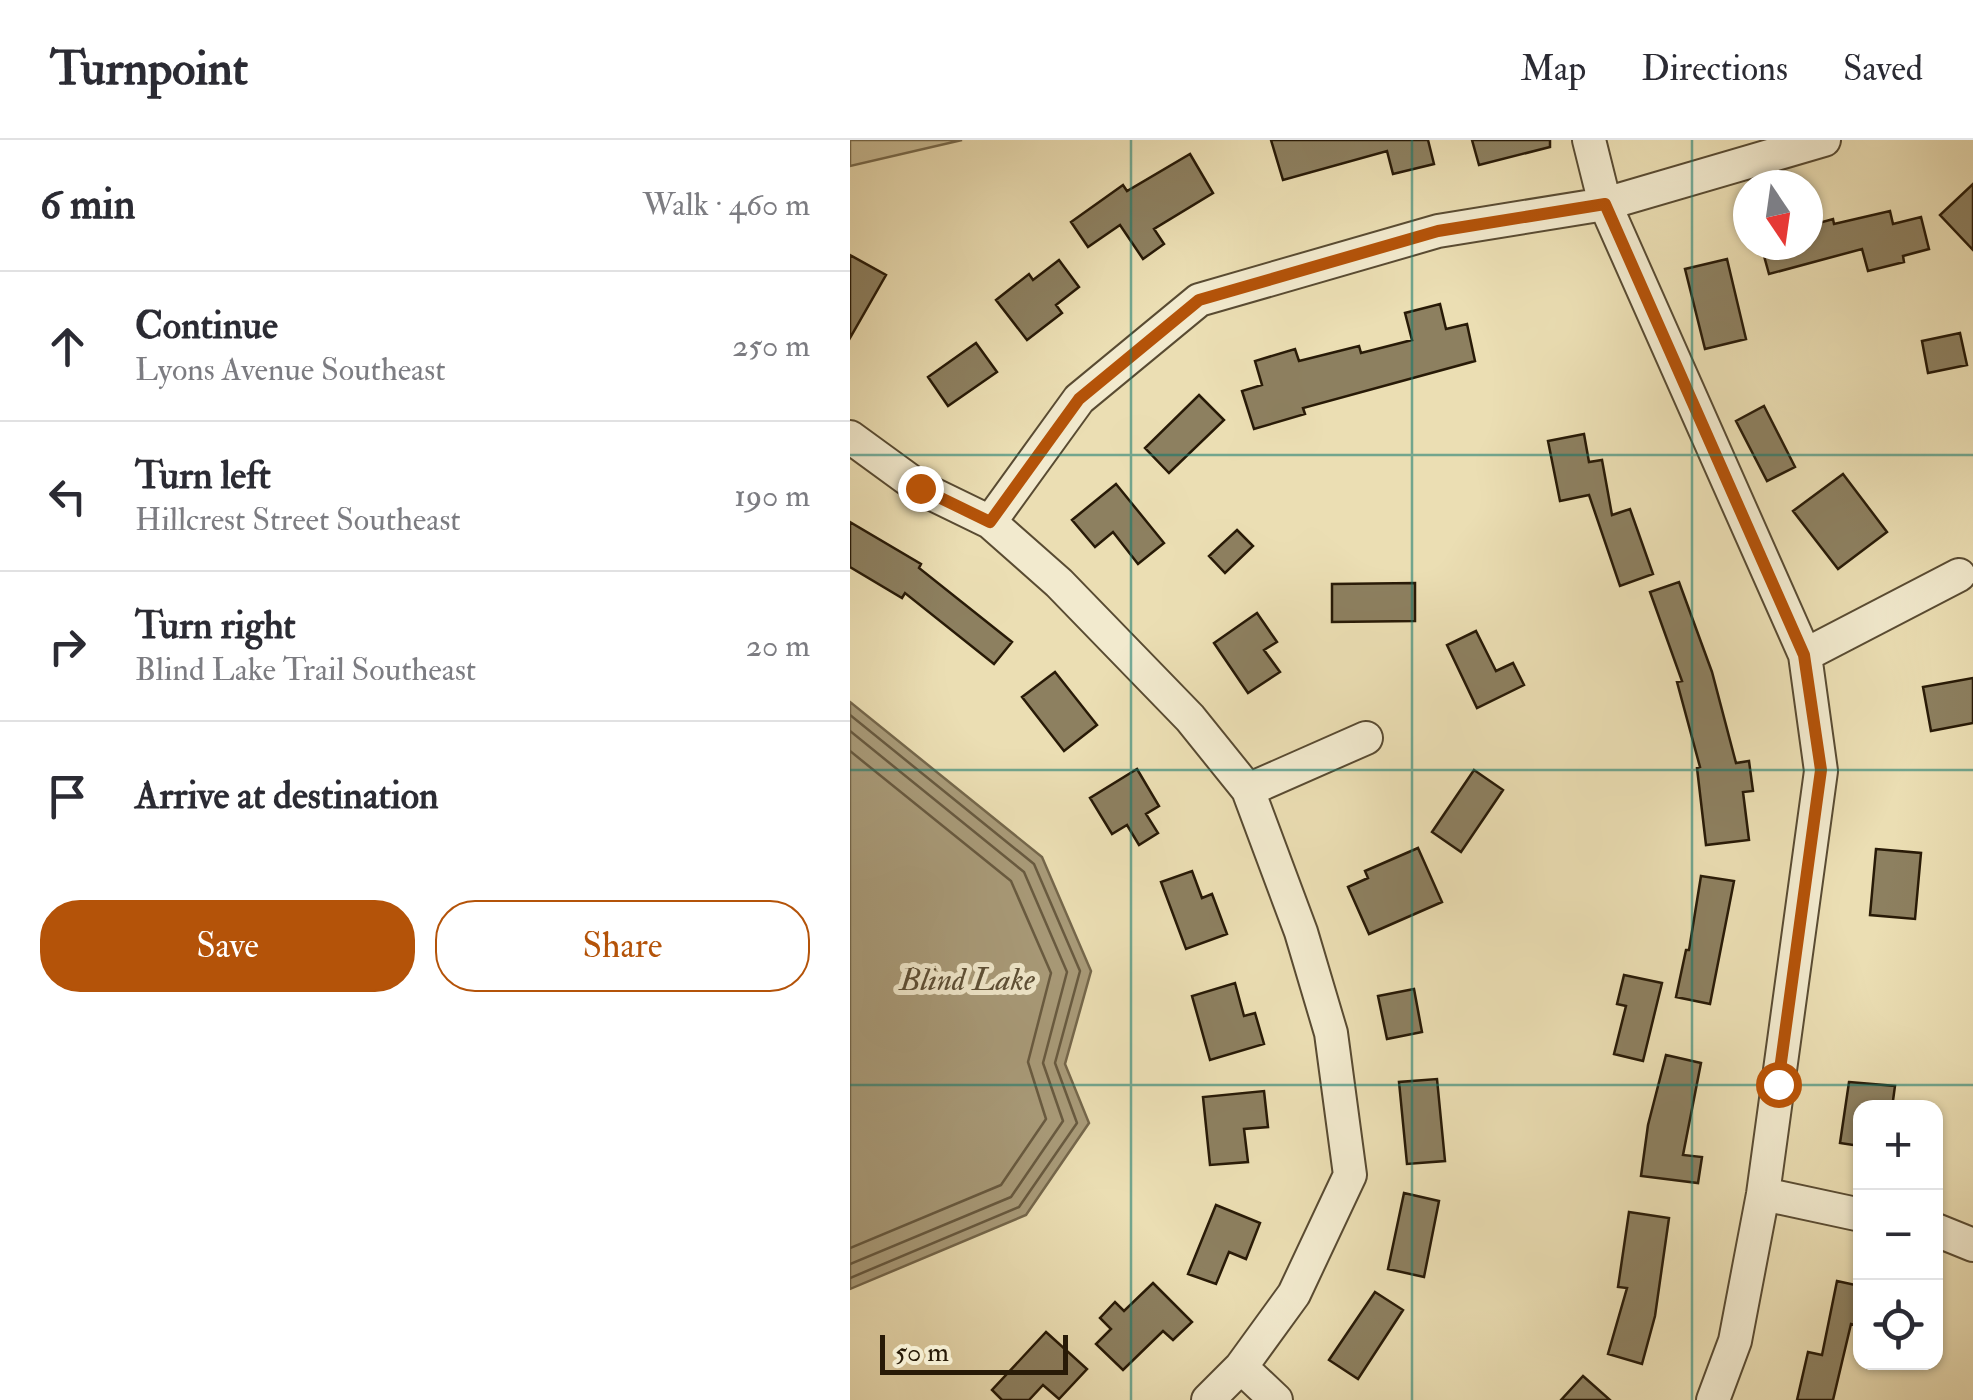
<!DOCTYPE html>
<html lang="en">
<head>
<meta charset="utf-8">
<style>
  body { margin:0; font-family:"IM FELL Double Pica",serif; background:#f7f7f7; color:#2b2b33 }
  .controls { position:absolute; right:30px; bottom:30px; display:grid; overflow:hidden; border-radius:20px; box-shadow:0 2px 8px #0004 }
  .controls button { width:90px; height:90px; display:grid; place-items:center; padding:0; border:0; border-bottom:2px solid #e1e1e2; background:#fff; color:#2b2b33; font:50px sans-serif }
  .compass { position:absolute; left:883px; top:30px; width:90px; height:90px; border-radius:50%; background:#fff; box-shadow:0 2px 8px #0004; rotate:167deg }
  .scale { position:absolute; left:30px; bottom:25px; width:188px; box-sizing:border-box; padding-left:10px; border:5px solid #281a07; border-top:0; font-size:28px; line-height:35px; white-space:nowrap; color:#281a07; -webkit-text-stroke:8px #f2eace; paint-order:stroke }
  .stop { position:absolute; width:30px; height:30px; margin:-22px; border:8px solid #b45309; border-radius:50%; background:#fff }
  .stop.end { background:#b45309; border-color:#fff; box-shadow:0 2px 10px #0008 }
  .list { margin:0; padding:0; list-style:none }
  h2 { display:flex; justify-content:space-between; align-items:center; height:130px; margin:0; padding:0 40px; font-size:42px }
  h2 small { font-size:32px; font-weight:400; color:#7c7c81 }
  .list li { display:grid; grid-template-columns:65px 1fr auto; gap:30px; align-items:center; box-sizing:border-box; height:150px; padding:0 40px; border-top:2px solid #e1e1e2 }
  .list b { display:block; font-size:38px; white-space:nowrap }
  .list p { margin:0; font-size:32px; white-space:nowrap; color:#7c7c81 }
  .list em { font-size:32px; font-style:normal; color:#7c7c81 }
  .actions { display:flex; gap:20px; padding:30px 40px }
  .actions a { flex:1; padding:22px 0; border:2px solid #b45309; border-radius:40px; text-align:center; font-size:35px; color:#b45309 }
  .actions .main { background:#b45309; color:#fff }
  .icon { flex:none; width:55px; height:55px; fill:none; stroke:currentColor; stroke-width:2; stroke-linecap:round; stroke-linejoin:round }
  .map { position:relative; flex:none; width:1123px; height:1260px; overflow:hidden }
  header { display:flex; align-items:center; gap:60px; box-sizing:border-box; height:140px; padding:0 50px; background:#fff; border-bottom:2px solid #e1e1e2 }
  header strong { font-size:48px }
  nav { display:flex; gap:55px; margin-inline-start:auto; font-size:35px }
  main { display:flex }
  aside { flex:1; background:#fff }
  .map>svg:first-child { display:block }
</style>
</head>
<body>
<header>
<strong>Turnpoint</strong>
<nav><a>Map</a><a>Directions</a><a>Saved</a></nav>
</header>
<main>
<aside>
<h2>6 min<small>Walk · 460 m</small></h2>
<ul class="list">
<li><svg class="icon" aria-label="ahead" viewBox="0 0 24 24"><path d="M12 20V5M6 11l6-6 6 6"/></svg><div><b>Continue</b><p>Lyons Avenue Southeast</p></div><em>250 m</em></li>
<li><svg class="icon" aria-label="left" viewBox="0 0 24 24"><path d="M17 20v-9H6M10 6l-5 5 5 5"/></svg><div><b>Turn left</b><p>Hillcrest Street Southeast</p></div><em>190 m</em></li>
<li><svg class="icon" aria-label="right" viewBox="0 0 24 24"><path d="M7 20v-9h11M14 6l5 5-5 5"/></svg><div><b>Turn right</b><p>Blind Lake Trail Southeast</p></div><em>20 m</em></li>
<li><svg class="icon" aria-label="arrive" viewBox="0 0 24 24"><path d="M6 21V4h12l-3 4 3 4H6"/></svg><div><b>Arrive at destination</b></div></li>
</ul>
<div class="actions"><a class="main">Save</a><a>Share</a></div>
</aside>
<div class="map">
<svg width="1123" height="1260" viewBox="0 0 1123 1260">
  <rect width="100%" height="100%" fill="#ebdeb3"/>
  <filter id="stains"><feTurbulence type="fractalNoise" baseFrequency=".002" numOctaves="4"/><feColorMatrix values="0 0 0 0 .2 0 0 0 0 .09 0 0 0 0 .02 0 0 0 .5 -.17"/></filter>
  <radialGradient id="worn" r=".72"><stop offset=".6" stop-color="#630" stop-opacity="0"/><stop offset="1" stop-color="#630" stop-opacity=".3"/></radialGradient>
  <path fill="#cabd96" stroke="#796c4e" stroke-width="2.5" d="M 0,0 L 112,0 L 0,26 Z"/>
  <path fill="#a99b79" stroke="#75674b" stroke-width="2.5" d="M 0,562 L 192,717 L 241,831 L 215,924 L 239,983 L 176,1075 L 0,1149 Z"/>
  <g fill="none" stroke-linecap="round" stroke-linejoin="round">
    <path stroke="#685a40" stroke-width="2.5" d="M 0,575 L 184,724 L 230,831 L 205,923 L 227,983 L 169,1067 L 0,1138
      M 0,591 L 174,732 L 217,832 L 193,923 L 213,981 L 161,1057 L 0,1124
      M 0,611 L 161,741 L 201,833 L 178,922 L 196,979 L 151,1045 L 0,1108"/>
  </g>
  <path fill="#8d8060" stroke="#281a07" stroke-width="2.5" d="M 421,0 L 578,0 L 584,24 L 543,34 L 537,11 L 433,40 Z
    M 622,0 L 700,0 L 700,7 L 629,25 Z
    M 340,14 L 363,53 L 304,89 L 314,104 L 293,119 L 270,85 L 238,107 L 221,82 L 273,45 L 277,51 Z
    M 1123,44 L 1123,110 L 1090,75 Z
    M 1040,71 L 1043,84 L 1071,77 L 1079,109 L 1053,116 L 1054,122 L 1018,131 L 1012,109 L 919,134 L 911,105 L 958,105 L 958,86 L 983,79 L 984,84 Z
    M 0,115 L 36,135 L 0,198 Z
    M 877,119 L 896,199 L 855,209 L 835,129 Z
    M 209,120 L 229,147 L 206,165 L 212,173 L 177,200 L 146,160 L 179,134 L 183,140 Z
    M 590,164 L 596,189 L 617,184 L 625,221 L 453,268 L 455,274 L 404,289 L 392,251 L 412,245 L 405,221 L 445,209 L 449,221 L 509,206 L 511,213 L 562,200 L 555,173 Z
    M 1110,193 L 1117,225 L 1078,233 L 1072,201 Z
    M 126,203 L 147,232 L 98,266 L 78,237 Z
    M 349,255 L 374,280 L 319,333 L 295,308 Z
    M 914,266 L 945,327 L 917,341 L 886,281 Z
    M 734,294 L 739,322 L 752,320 L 762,375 L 780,369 L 803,434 L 770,446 L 739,355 L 710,361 L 698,301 Z
    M 993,334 L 1037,392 L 988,429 L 943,371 Z
    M 266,344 L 314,403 L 288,424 L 263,392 L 245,407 L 222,380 Z
    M 0,382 L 71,424 L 69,428 L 162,502 L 144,524 L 55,453 L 52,458 L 0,427 Z
    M 387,390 L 403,406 L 375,433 L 359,416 Z
    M 829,442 L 862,532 L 886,623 L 899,621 L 903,651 L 893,652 L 899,700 L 856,705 L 847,628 L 850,627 L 827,542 L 832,541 L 800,452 Z
    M 565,443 L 565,481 L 482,482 L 482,444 Z
    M 407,473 L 427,502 L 414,510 L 430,532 L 398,553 L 364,503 Z
    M 626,491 L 646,531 L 663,523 L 674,545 L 627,568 L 597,505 Z
    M 205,532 L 247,585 L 214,611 L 172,557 Z
    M 1123,538 L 1123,583 L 1081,591 L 1073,547 Z
    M 287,629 L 309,666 L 296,674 L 308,693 L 289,705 L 277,685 L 262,694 L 240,658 Z
    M 624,630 L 653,650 L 611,712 L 582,692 Z
    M 568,708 L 592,762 L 519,794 L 498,747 L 518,738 L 515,731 Z
    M 1026,709 L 1071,713 L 1065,779 L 1020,775 Z
    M 342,731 L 352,758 L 362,754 L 377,794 L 336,809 L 311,742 Z
    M 851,736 L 884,741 L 860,864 L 826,857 L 836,810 L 839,810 Z
    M 774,835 L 812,843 L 793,921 L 764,914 L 776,866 L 767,864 Z
    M 385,843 L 394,876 L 405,873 L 414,904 L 360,920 L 342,856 Z
    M 564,849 L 572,892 L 537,899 L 528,856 Z
    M 816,915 L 851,923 L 833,1015 L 852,1017 L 848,1043 L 791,1036 L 798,985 Z
    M 587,939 L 595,1021 L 557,1024 L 549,942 Z
    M 999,942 L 1045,946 L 1042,968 L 1010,968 L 1010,1006 L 990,1003 Z
    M 414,951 L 418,987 L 394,989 L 398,1022 L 360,1025 L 353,957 Z
    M 554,1053 L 589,1061 L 574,1137 L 538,1129 Z
    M 366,1065 L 410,1083 L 396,1119 L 379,1112 L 366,1144 L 338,1134 Z
    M 779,1072 L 819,1078 L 805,1176 L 792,1224 L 758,1214 L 777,1148 L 768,1147 Z
    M 987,1141 L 1010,1146 L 1010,1186 L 1001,1184 L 983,1260 L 947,1260 L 958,1212 L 972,1215 Z
    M 303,1143 L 342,1182 L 323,1200 L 313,1191 L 273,1230 L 246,1204 L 261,1189 L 250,1178 L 265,1162 L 274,1171 Z
    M 525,1152 L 553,1170 L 508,1239 L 479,1220 Z
    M 196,1192 L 237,1229 L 209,1259 L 193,1245 L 179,1260 L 152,1260 L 142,1250 Z
    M 733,1236 L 760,1260 L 711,1260 Z"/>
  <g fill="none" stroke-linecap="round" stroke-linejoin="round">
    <g stroke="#594b32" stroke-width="36">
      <path id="minor" d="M 739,0 L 755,64 L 955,515 L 971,631 L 913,1054 L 885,1201 L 863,1260
        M 0,297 L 70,348 L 140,382 L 209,443 L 340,578 L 398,650 L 451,792 L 481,893 L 500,1035 L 444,1154 L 391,1227 L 358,1260
        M 140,382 L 229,259 L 349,160 L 588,91 L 755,64 L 974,0
        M 955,515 L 1109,435
        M 398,650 L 516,598
        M 913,1054 L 1011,1075
        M 1086,1090 L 1123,1105
        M 391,1227 L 426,1260"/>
    </g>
    <use href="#minor" stroke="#f2eace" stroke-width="32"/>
  </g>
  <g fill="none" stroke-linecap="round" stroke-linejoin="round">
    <path stroke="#b45309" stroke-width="12" d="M 70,348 L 140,382 L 229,259 L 349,160 L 588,91 L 755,64 L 954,515 L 971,630 L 928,944"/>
  </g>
  <path fill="none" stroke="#0f766e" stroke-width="2.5" stroke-opacity="0.55" d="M 281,0 L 281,1260M 562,0 L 562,1260M 842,0 L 842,1260M 0,315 L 1123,315M 0,630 L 1123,630M 0,945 L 1123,945"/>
  <g text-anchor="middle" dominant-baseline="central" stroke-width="10" stroke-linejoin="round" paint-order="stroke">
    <g font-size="32" font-style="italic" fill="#5c4e35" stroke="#f2eace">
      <text x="117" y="840">Blind Lake</text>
    </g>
  </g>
  <rect width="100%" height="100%" filter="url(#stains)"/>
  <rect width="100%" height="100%" fill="url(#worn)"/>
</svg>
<div class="controls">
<button>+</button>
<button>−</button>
<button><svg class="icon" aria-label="locate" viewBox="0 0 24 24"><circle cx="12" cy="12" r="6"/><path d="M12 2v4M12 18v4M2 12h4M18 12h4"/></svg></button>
</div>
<svg class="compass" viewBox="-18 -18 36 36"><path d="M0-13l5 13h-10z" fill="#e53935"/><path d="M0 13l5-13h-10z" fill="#7c7c81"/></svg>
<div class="scale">50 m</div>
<div class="stop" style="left:928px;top:944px"></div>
<div class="stop end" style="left:70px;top:348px"></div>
</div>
</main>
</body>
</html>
